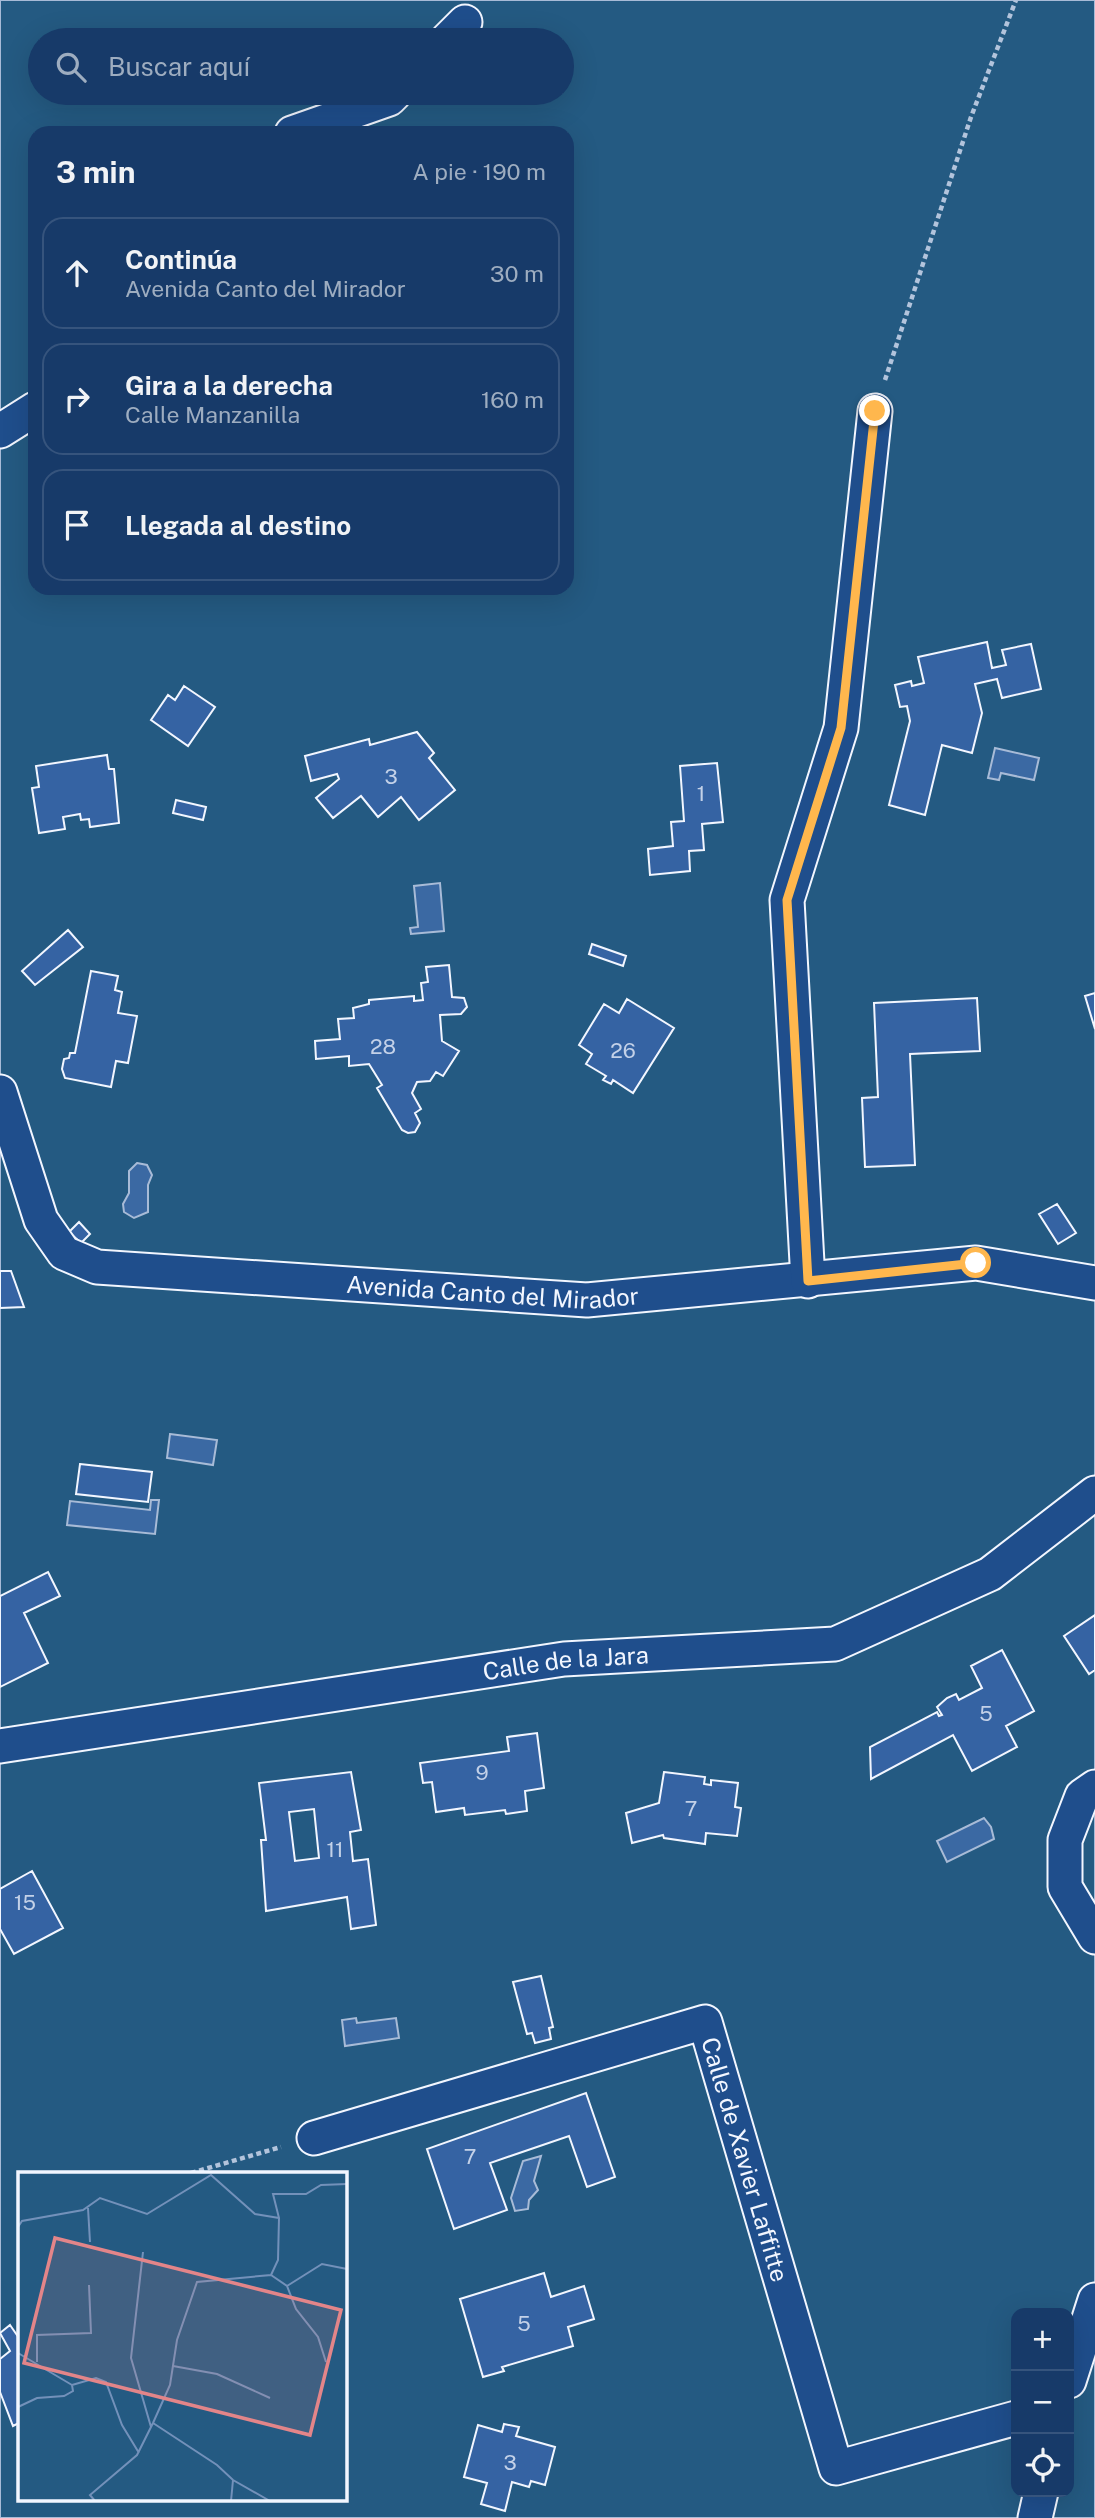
<!DOCTYPE html>
<html lang="es">
<head>
<meta charset="utf-8">
<style>
  body { margin:0; font-family:"Public Sans",sans-serif; background:#20416f; color:#f1f3f6 }
  .controls { position:absolute; right:21px; bottom:21px; display:grid; overflow:hidden; border-radius:14px; box-shadow:0 7px 28px #0002 }
  .controls button { width:63px; height:63px; display:grid; place-items:center; padding:0; border:0; border-bottom:2px solid #36547d; background:#173a69; color:#f1f3f6; font:35px sans-serif }
  .stop { position:absolute; width:21px; height:21px; margin:-16px; border:5px solid #ffb74d; border-radius:50%; background:#fff }
  .stop.end { background:#ffb74d; border-color:#fff; box-shadow:0 2px 7px #0008 }
  .list { margin:0; padding:0; list-style:none }
  h2 { display:flex; justify-content:space-between; align-items:center; height:91px; margin:0; padding:0 28px; font-size:30px }
  h2 small { font-size:23px; font-weight:400; color:#9eadc0 }
  .list li { display:grid; grid-template-columns:46px 1fr auto; gap:21px; align-items:center; box-sizing:border-box; height:112px; margin:0 14px 14px; padding:0 14px; border:2px solid #36547d; border-radius:21px }
  .list b { display:block; font-size:26px; white-space:nowrap }
  .list p { margin:0; font-size:23px; white-space:nowrap; color:#9eadc0 }
  .list em { font-size:23px; font-style:normal; color:#9eadc0 }
  .icon { flex:none; width:38px; height:38px; fill:none; stroke:currentColor; stroke-width:2; stroke-linecap:round; stroke-linejoin:round }
  .map { position:relative; flex:none; width:1095px; height:2518px; overflow:hidden }
  .search { position:absolute; background:#173a69; box-shadow:0 7px 28px #0002; left:28px; top:28px; width:546px; height:77px; display:flex; align-items:center; gap:18px; box-sizing:border-box; padding:0 24px; border-radius:38px; color:#9eadc0; font-size:26px }
  .panel { position:absolute; background:#173a69; box-shadow:0 7px 28px #0002; left:28px; top:126px; width:546px; height:469px; border-radius:21px }
  .map>svg:first-child { display:block }
</style>
</head>
<body>
<div class="map">
<svg width="1095" height="2518" viewBox="0 0 1095 2518">
  <rect width="100%" height="100%" fill="#1f4e8c"/>
  <path fill="#245a82" stroke="#a8bbd7" stroke-width="2" fill-rule="evenodd" d="M 0,0 L 1095,0 L 1095,2518 L 0,2518 ZM 40,40 L 562,40 L 562,93 L 40,93 ZM 35,133 L 567,133 L 567,588 L 35,588 ZM 19,2173 L 345,2173 L 345,2499 L 19,2499 ZM 1016,2313 L 1069,2313 L 1069,2492 L 1016,2492 Z"/>
  <path fill="#3b69a3" stroke="#a8bbd7" stroke-width="2" d="M 995,748 L 1039,758 L 1034,780 L 1001,773 L 999,780 L 988,778 Z
    M 440,883 L 444,931 L 411,934 L 410,928 L 418,927 L 414,886 Z
    M 137,1163 L 147,1165 L 152,1175 L 148,1185 L 148,1212 L 134,1218 L 124,1212 L 123,1204 L 129,1193 L 129,1171 Z
    M 170,1434 L 217,1440 L 213,1465 L 167,1458 Z
    M 151,1500 L 159,1500 L 155,1534 L 67,1525 L 70,1501 L 150,1510 Z
    M 984,1818 L 991,1827 L 994,1839 L 947,1862 L 937,1841 Z
    M 356,2018 L 357,2023 L 396,2018 L 399,2038 L 345,2046 L 342,2020 Z
    M 541,2156 L 534,2181 L 538,2190 L 529,2200 L 528,2209 L 515,2211 L 511,2198 L 523,2161 Z"/>
  <path fill="#3563a3" stroke="#f2f6ff" stroke-width="2" fill-rule="evenodd" d="M 987,642 L 992,668 L 1006,665 L 1002,650 L 1031,644 L 1041,689 L 1002,698 L 997,679 L 975,684 L 982,713 L 972,753 L 942,745 L 925,815 L 889,805 L 910,721 L 907,706 L 900,707 L 895,685 L 911,681 L 912,686 L 924,683 L 918,657 Z
    M 184,686 L 215,707 L 188,746 L 151,720 L 168,695 L 175,700 Z
    M 417,732 L 434,753 L 429,758 L 455,790 L 419,820 L 401,797 L 378,817 L 361,796 L 333,818 L 316,798 L 339,779 L 337,774 L 311,781 L 305,756 L 369,739 L 370,745 Z
    M 107,755 L 109,769 L 114,769 L 119,823 L 90,827 L 89,819 L 81,820 L 80,814 L 63,817 L 65,829 L 39,833 L 32,788 L 39,787 L 36,766 Z
    M 717,763 L 723,822 L 702,824 L 704,850 L 689,851 L 690,871 L 650,875 L 648,849 L 673,846 L 671,822 L 684,821 L 680,766 Z
    M 176,800 L 206,807 L 203,820 L 173,813 Z
    M 68,930 L 83,947 L 35,985 L 22,971 Z
    M 592,944 L 626,956 L 623,966 L 589,954 Z
    M 449,965 L 452,997 L 464,998 L 467,1007 L 461,1014 L 440,1015 L 442,1041 L 459,1051 L 443,1076 L 436,1072 L 430,1081 L 417,1082 L 412,1093 L 421,1109 L 415,1113 L 420,1123 L 415,1132 L 408,1133 L 402,1130 L 377,1088 L 382,1085 L 369,1064 L 349,1066 L 349,1056 L 316,1059 L 315,1041 L 340,1039 L 338,1019 L 354,1018 L 353,1008 L 369,1004 L 369,1000 L 414,996 L 414,1001 L 423,1000 L 421,983 L 428,982 L 426,967 Z
    M 91,971 L 118,976 L 115,990 L 122,992 L 118,1013 L 137,1016 L 128,1063 L 116,1061 L 111,1087 L 65,1078 L 62,1069 L 64,1059 L 69,1058 L 70,1053 L 75,1053 Z
    M 1095,993 L 1095,1029 L 1085,996 Z
    M 977,998 L 980,1051 L 910,1054 L 915,1165 L 865,1167 L 862,1098 L 878,1097 L 874,1003 Z
    M 627,999 L 674,1028 L 633,1093 L 613,1080 L 611,1084 L 603,1080 L 606,1076 L 586,1064 L 592,1054 L 579,1045 L 604,1004 L 619,1013 Z
    M 1057,1204 L 1076,1233 L 1058,1244 L 1039,1214 Z
    M 79,1222 L 90,1234 L 81,1243 L 69,1232 Z
    M 0,1271 L 11,1271 L 24,1307 L 0,1308 Z
    M 80,1464 L 152,1472 L 148,1502 L 76,1494 Z
    M 48,1572 L 60,1596 L 24,1613 L 48,1663 L 0,1687 L 0,1596 Z
    M 1095,1615 L 1095,1670 L 1089,1674 L 1064,1636 Z
    M 1002,1650 L 1034,1711 L 1006,1726 L 1017,1747 L 972,1771 L 953,1735 L 871,1779 L 870,1747 L 937,1712 L 939,1716 L 942,1715 L 937,1707 L 947,1698 L 956,1694 L 959,1700 L 982,1688 L 971,1666 Z
    M 537,1733 L 544,1788 L 525,1791 L 527,1811 L 506,1814 L 505,1810 L 465,1815 L 464,1808 L 436,1812 L 432,1782 L 423,1783 L 420,1763 L 509,1751 L 507,1737 Z
    M 351,1772 L 361,1830 L 350,1832 L 353,1861 L 368,1859 L 376,1925 L 351,1929 L 347,1897 L 266,1911 L 261,1840 L 266,1840 L 259,1783 ZM 314,1809 L 319,1858 L 295,1861 L 289,1812 Z
    M 664,1772 L 705,1777 L 704,1784 L 711,1785 L 711,1780 L 738,1783 L 735,1807 L 741,1808 L 737,1836 L 706,1833 L 705,1844 L 664,1838 L 663,1835 L 632,1843 L 626,1813 L 659,1803 Z
    M 32,1871 L 63,1928 L 14,1954 L 0,1929 L 0,1889 Z
    M 541,1976 L 553,2027 L 549,2028 L 551,2039 L 535,2043 L 532,2033 L 527,2034 L 513,1982 Z
    M 586,2093 L 615,2177 L 587,2187 L 569,2136 L 490,2163 L 507,2210 L 454,2229 L 427,2149 Z
    M 544,2273 L 551,2297 L 584,2286 L 594,2319 L 568,2327 L 573,2346 L 502,2367 L 504,2371 L 483,2377 L 460,2299 Z
    M 10,2325 L 19,2338 L 19,2423 L 13,2426 L 0,2392 L 0,2359 L 10,2351 L 0,2333 Z
    M 504,2424 L 519,2427 L 516,2436 L 555,2447 L 545,2485 L 531,2481 L 529,2487 L 512,2482 L 505,2511 L 481,2504 L 487,2483 L 464,2477 L 478,2425 L 502,2432 Z"/>
  <g fill="none" stroke-linecap="round" stroke-linejoin="round">
    <g stroke="#f2f6ff" stroke-width="37">
      <g id="minor">
        <path d="M 447,40 L 465,22"/>
        <path d="M 292,133 L 389,99 L 395,93"/>
        <path d="M 0,431 L 35,409"/>
        <path id="s1" d="M 0,1092 L 41,1220 L 64,1253 L 97,1267 L 587,1300 L 976,1263 L 1095,1283"/>
        <path d="M 808,1281 L 787,900 L 841,728 L 875,411"/>
        <path id="s2" d="M 0,1746 L 564,1659 L 835,1644 L 990,1574 L 1095,1493"/>
        <path d="M 1095,1787 L 1082,1796 L 1065,1840 L 1065,1887 L 1095,1937"/>
        <path id="s3" d="M 314,2138 L 705,2022 L 836,2468 L 1016,2418"/>
        <path d="M 1069,2381 L 1095,2300"/>
        <path d="M 1035,2518 L 1041,2492"/>
      </g>
    </g>
    <path stroke="#b3c4dc" stroke-width="4.5" stroke-dasharray="5 3.5" stroke-linecap="butt" d="M 885,380 L 971,117 L 1016,0
      M 191,2173 L 281,2147"/>
    <use href="#minor" stroke="#1f4e8c" stroke-width="33"/>
  </g>
  <g fill="none" stroke-linecap="round" stroke-linejoin="round">
    <path stroke="#ffb74d" stroke-width="9" d="M 875,411 L 841,728 L 787,900 L 808,1281 L 976,1263"/>
  </g>
  <g text-anchor="middle" dominant-baseline="central" stroke-width="5" stroke-linejoin="round" paint-order="stroke">
    <g font-size="21" fill="#c3d1e8">
      <text x="391" y="776">3</text>
      <text x="701" y="793">1</text>
      <text x="383" y="1046">28</text>
      <text x="623" y="1050">26</text>
      <text x="986" y="1713">5</text>
      <text x="482" y="1772">9</text>
      <text x="691" y="1808">7</text>
      <text x="335" y="1849">11</text>
      <text x="25" y="1902">15</text>
      <text x="470" y="2156">7</text>
      <text x="524" y="2323">5</text>
      <text x="510" y="2462">3</text>
    </g>
    <g font-size="24" fill="#f2f6ff" stroke="#1f4e8c">
      <text stroke="none"><textPath href="#s1" startOffset="607">Avenida Canto del Mirador</textPath></text>
      <text stroke="none"><textPath href="#s2" startOffset="572">Calle de la Jara</textPath></text>
      <text stroke="none"><textPath href="#s3" startOffset="551">Calle de Xavier Laffitte</textPath></text>
    </g>
  </g>
  <g transform="translate(18 2172)">
    <rect width="329" height="329" fill="#1f4e8c"/>
    <path d="M 0,0 L 329,0 L 329,329 L 0,329 Z" fill="#245a82"/>
    <path fill="none" stroke="#7391ba" stroke-width="2" d="M 70,36 L 72,70M 0,55 L 4,49 L 65,38 L 82,26 L 129,42 L 193,3 L 237,42 L 261,46M 125,80 L 113,186 L 133,255M 253,103 L 269,114 L 278,137 L 300,165 L 308,190M 269,114 L 304,92 L 329,97M 0,181 L 54,213 L 55,219 L 46,224 L 19,226 L 0,235M 19,190 L 19,163 L 73,161 L 71,113M 155,194 L 199,202 L 252,226M 54,213 L 78,206 L 88,210 L 104,253 L 121,281M 135,251 L 199,293 L 215,308 L 252,329M 77,329 L 72,323 L 119,283 L 135,251 L 152,213 L 159,168 L 179,110 L 253,103 L 260,88 L 261,46 L 255,22 L 288,22 L 303,13 L 329,12M 213,329 L 215,308"/>
    <path fill="#e38589" fill-opacity="0.15" stroke="#e38589" stroke-width="3.5" d="M 37,66 L 323,138 L 292,263 L 6,191 Z"/>
    <rect width="329" height="329" fill="none" stroke="#f2f6ff" stroke-width="3.5"/>
  </g>
</svg>
<div class="controls">
<button>+</button>
<button>−</button>
<button><svg class="icon" aria-label="locate" viewBox="0 0 24 24"><circle cx="12" cy="12" r="6"/><path d="M12 2v4M12 18v4M2 12h4M18 12h4"/></svg></button>
</div>
<div class="stop" style="left:976px;top:1263px"></div>
<div class="stop end" style="left:875px;top:411px"></div>
<div class="search"><svg class="icon" aria-label="search" viewBox="0 0 24 24"><circle cx="10" cy="10" r="6"/><path d="M15 15l6 6"/></svg>Buscar aquí</div>
<section class="panel">
<h2>3 min<small>A pie · 190 m</small></h2>
<ul class="list">
<li><svg class="icon" aria-label="ahead" viewBox="0 0 24 24"><path d="M12 20V5M6 11l6-6 6 6"/></svg><div><b>Continúa</b><p>Avenida Canto del Mirador</p></div><em>30 m</em></li>
<li><svg class="icon" aria-label="right" viewBox="0 0 24 24"><path d="M7 20v-9h11M14 6l5 5-5 5"/></svg><div><b>Gira a la derecha</b><p>Calle Manzanilla</p></div><em>160 m</em></li>
<li><svg class="icon" aria-label="arrive" viewBox="0 0 24 24"><path d="M6 21V4h12l-3 4 3 4H6"/></svg><div><b>Llegada al destino</b></div></li>
</ul>
</section>
</div>
</body>
</html>
